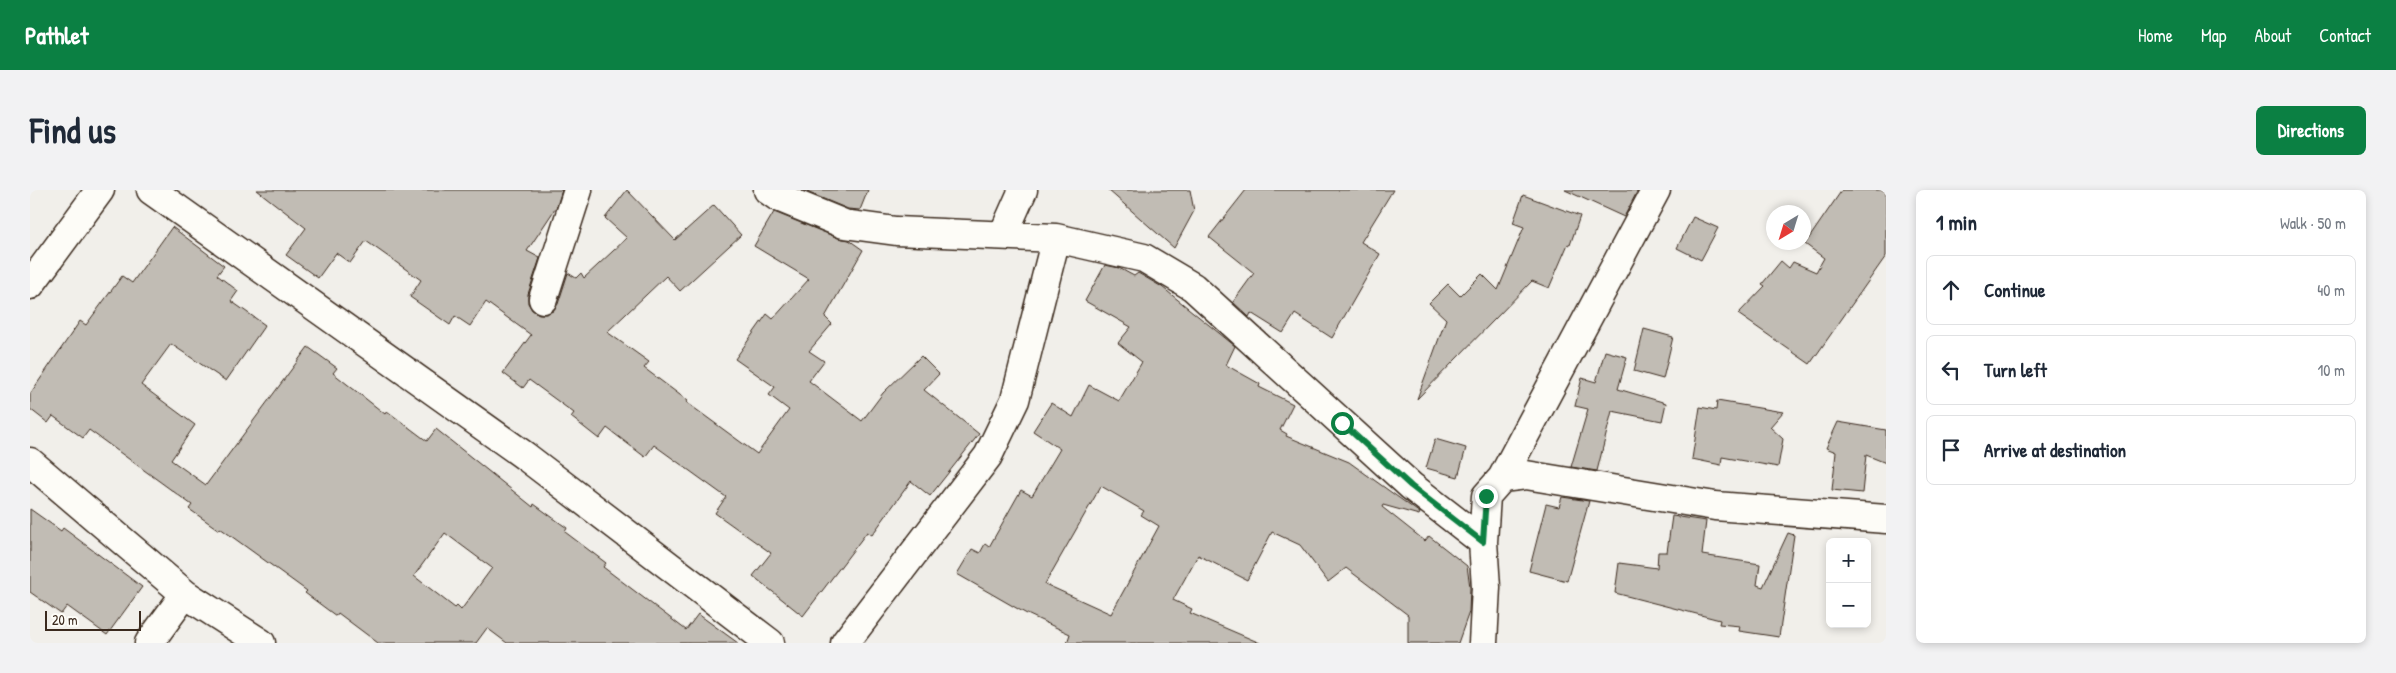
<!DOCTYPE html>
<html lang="en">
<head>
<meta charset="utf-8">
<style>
  body { margin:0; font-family:"Patrick Hand",sans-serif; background:#f2f2f3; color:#1f2937 }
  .controls { position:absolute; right:15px; bottom:15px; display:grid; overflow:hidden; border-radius:8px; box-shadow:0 2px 8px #0003 }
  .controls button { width:45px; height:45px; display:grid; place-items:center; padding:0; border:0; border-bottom:1px solid #e0e1e3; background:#fff; color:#1f2937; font:25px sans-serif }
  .compass { position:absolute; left:1736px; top:15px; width:45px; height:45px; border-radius:50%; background:#fff; box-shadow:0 2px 8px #0003; rotate:218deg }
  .scale { position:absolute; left:15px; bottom:12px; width:96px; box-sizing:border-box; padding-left:5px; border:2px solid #3b2a1e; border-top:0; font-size:14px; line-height:18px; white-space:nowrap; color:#3b2a1e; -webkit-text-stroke:4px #fdfcf7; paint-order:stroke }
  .stop { position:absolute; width:15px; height:15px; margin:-11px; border:4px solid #0b8043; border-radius:50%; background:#fff }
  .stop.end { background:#0b8043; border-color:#fff; box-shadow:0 1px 5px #0008 }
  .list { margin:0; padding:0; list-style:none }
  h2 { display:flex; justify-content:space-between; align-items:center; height:65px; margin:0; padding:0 20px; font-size:21px }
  h2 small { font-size:16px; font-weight:400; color:#747a83 }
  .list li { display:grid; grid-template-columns:32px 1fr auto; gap:15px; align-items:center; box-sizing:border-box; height:70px; margin:0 10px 10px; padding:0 10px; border:1px solid #e0e1e3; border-radius:8px }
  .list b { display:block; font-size:19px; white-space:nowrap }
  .list em { font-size:16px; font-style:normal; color:#747a83 }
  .icon { flex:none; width:28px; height:28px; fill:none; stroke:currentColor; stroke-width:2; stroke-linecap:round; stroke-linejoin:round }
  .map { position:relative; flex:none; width:1856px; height:453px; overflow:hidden; border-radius:8px }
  header { display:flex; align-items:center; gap:30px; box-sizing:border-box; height:70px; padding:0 25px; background:#0b8043; color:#fff }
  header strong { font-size:24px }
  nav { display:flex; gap:28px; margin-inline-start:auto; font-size:18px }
  .intro { display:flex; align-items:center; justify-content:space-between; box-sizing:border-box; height:120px; padding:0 30px }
  h1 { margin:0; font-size:35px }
  .button { padding:12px 22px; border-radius:8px; background:#0b8043; color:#fff; font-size:18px; font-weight:700 }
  main { display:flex; gap:30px; padding:0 30px }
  aside { flex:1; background:#fff; border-radius:8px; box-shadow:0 2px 8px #0003 }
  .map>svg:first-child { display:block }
</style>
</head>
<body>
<header>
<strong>Pathlet</strong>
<nav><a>Home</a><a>Map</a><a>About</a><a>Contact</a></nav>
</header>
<div class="intro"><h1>Find us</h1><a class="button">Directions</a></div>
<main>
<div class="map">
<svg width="1856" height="453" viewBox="0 0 1856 453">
  <rect width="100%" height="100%" fill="#f1efea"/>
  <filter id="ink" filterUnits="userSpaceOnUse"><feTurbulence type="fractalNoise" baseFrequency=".02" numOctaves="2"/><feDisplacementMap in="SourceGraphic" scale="10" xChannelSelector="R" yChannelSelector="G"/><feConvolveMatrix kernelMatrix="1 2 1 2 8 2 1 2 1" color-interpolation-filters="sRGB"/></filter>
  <g filter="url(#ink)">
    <path fill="#c1bcb4" stroke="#3b2a1e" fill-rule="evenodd" d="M 227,0 L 532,0 L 527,16 L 497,61 L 510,68 L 498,104 L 498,113 L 502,120 L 509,124 L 516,124 L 523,121 L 528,114 L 538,83 L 546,88 L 551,83 L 554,88 L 597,48 L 575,28 L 597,0 L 645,50 L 684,15 L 711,45 L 650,101 L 636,86 L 577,142 L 619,172 L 614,178 L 658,211 L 656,212 L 727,264 L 759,220 L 739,205 L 745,197 L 705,169 L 737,124 L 743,129 L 779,89 L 724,56 L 744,22 L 808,48 L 819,50 L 833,60 L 795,127 L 802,134 L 779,161 L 794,171 L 779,191 L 832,231 L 853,203 L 891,166 L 909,184 L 894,200 L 949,244 L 900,306 L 881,291 L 842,345 L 837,342 L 773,426 L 723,386 L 741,363 L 685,323 L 696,307 L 624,255 L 615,267 L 577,238 L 569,249 L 541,227 L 544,223 L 499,190 L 493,198 L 473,183 L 501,145 L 456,112 L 440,136 L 425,126 L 420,135 L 380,107 L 391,90 L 336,51 L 320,73 L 306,63 L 288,88 L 256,65 L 276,38 Z
      M 772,0 L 838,0 L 830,20 L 818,19 Z
      M 1078,0 L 1160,0 L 1164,21 L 1144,58 Z
      M 1216,0 L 1363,0 L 1331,52 L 1350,64 L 1302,148 L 1265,124 L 1253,143 L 1221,123 L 1219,127 L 1203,112 L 1224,83 L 1179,47 Z
      M 1535,0 L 1608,0 L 1594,27 Z
      M 1812,0 L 1856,0 L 1856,66 L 1780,174 L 1708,124 L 1735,96 L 1732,94 L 1751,71 L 1759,78 L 1763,72 L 1786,82 L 1794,68 L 1775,54 Z
      M 1493,5 L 1550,26 L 1540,55 L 1538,54 L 1519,98 L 1502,91 L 1387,209 L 1416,129 L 1399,113 L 1418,94 L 1430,106 L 1452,84 L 1468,100 L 1494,37 L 1483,33 Z
      M 1663,27 L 1688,38 L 1671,70 L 1647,58 Z
      M 142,37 L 194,76 L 187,85 L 208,101 L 201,111 L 235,135 L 196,191 L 141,154 L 111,195 L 165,235 L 141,270 L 176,295 L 278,157 L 307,178 L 303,183 L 355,224 L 357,221 L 397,251 L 406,239 L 503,317 L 504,314 L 537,338 L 535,342 L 576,373 L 573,377 L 656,440 L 668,424 L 708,453 L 477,453 L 457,438 L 446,453 L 348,453 L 308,423 L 306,426 L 275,403 L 277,401 L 190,338 L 189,340 L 159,319 L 162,315 L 59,240 L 53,248 L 23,226 L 18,233 L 0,219 L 0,204 L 50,131 L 56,135 L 92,86 L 102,93 ZM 415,343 L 462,378 L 431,420 L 427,416 L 425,418 L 384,386 Z
      M 1075,75 L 1089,78 L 1104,86 L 1108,83 L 1132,97 L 1205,156 L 1196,175 L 1230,194 L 1229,197 L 1263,214 L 1250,240 L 1257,244 L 1256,246 L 1319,272 L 1390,323 L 1389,325 L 1353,315 L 1352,317 L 1395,351 L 1399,346 L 1437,376 L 1440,397 L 1439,422 L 1428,453 L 1378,453 L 1378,425 L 1316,378 L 1298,392 L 1270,355 L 1242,342 L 1217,390 L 1168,365 L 1143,410 L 1162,419 L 1160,423 L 1230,453 L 1037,453 L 1040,444 L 995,423 L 927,384 L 942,359 L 950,363 L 955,354 L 959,357 L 991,300 L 1002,306 L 1030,259 L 1003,241 L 1021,213 L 1043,227 L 1059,195 L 1089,211 L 1112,172 L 1088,153 L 1101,137 L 1055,111 ZM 1071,296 L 1114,321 L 1111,325 L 1129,336 L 1081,424 L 1015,394 Z
      M 1614,139 L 1643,147 L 1633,189 L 1604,181 Z
      M 1575,161 L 1597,167 L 1588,199 L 1636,213 L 1632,231 L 1582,221 L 1567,281 L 1541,277 L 1558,219 L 1545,216 L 1552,188 L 1566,192 Z
      M 1687,211 L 1753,222 L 1740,237 L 1753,249 L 1748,277 L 1692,267 L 1691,275 L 1662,269 L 1670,217 L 1686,220 Z
      M 1808,232 L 1856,240 L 1856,273 L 1836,265 L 1832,303 L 1802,300 L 1806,262 L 1796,258 Z
      M 1405,249 L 1436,258 L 1428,287 L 1396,278 Z
      M 1532,307 L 1559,311 L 1537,391 L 1499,381 L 1516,314 L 1529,317 Z
      M 0,319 L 31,341 L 33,338 L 112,397 L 77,445 L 37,416 L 31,424 L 0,402 Z
      M 1642,326 L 1676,331 L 1672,365 L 1730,374 L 1727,395 L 1733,397 L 1758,343 L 1764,345 L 1749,447 L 1709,441 L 1710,436 L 1689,434 L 1690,430 L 1585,403 L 1589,373 L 1627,378 L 1628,362 L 1637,362 Z"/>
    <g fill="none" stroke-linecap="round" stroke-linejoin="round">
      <g stroke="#3b2a1e" stroke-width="31">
        <path id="street" d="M 121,0 L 495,266 L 740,453
          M 738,0 L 748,7 L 814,34 L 866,41 L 1026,48 L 1114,68 L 1163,97 L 1381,296 L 1453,352
          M 973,45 L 993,0
          M 513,109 L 548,0
          M 0,272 L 155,404 L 231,453
          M 1472,288 L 1626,0
          M 119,453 L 155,404
          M 815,453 L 958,266 L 985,210 L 1026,48
          M 1453,453 L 1456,397 L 1453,352 L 1456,306 L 1472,288 L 1496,285 L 1685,316 L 1856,329"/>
      </g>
      <g stroke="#3b2a1e" stroke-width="31">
        <path id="secondary" d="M 0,95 L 70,0"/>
      </g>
      <use href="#street" stroke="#fdfcf7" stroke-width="28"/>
      <use href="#secondary" stroke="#fdfcf7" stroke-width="28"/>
    </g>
  </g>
  <g fill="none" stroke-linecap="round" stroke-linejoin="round" filter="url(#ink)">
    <path stroke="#0b8043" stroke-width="6" d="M 1312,233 L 1381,296 L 1453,352 L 1456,306"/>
  </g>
</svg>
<div class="controls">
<button>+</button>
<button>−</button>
</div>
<svg class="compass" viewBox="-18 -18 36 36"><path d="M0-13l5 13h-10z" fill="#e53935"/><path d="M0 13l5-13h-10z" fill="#747a83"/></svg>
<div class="scale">20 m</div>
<div class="stop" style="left:1312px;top:233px"></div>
<div class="stop end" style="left:1456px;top:306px"></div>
</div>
<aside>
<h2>1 min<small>Walk · 50 m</small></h2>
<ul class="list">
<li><svg class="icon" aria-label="ahead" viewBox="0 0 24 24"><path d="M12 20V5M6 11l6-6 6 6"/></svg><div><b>Continue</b></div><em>40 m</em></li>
<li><svg class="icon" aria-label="left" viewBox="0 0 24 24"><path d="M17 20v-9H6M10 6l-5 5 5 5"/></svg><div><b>Turn left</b></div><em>10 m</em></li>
<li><svg class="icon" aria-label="arrive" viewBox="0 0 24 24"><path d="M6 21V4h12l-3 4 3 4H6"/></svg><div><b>Arrive at destination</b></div></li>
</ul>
</aside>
</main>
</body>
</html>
